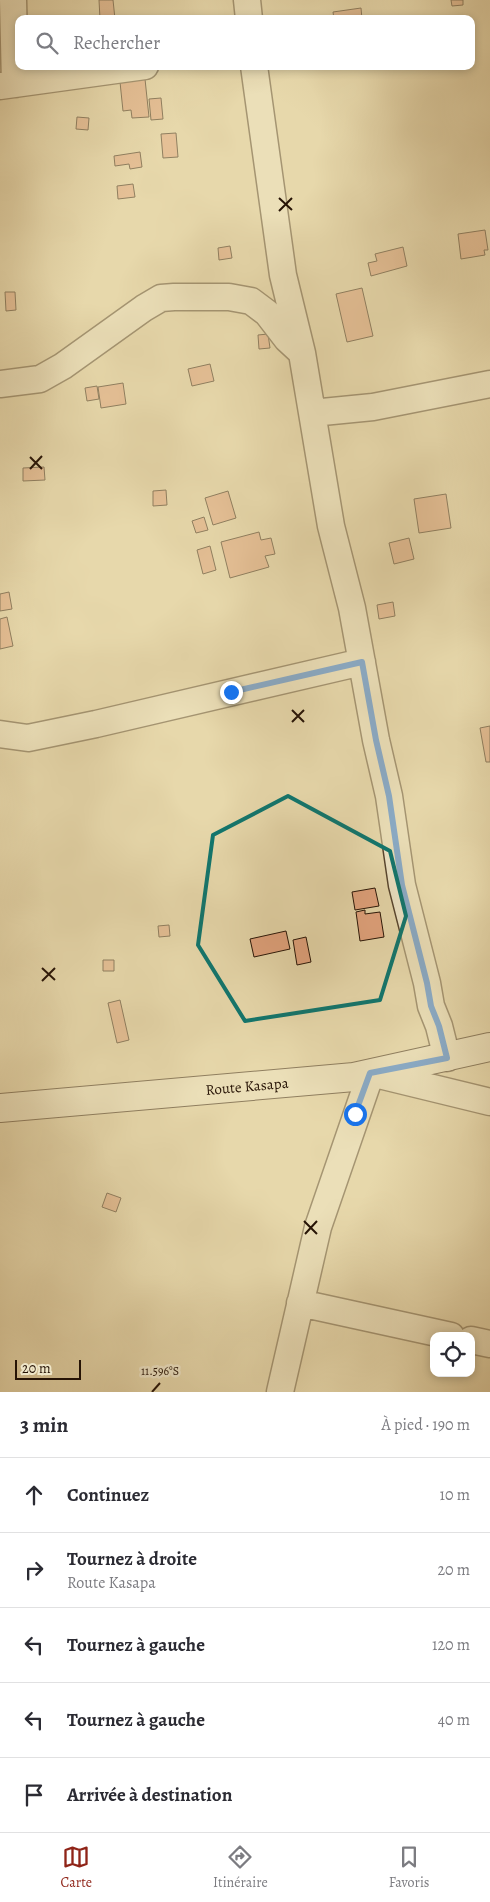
<!DOCTYPE html>
<html lang="fr">
<head>
<meta charset="utf-8">
<style>
  body { margin:0; font-family:Alegreya,serif; background:#f7f7f7; color:#2b2b33 }
  .controls { position:absolute; right:15px; bottom:15px; display:grid; overflow:hidden; border-radius:10px; box-shadow:0 2px 8px #0003 }
  .controls button { width:45px; height:45px; display:grid; place-items:center; padding:0; border:0; border-bottom:1px solid #e1e1e2; background:#fff; color:#2b2b33; font:25px sans-serif }
  .scale { position:absolute; left:15px; bottom:12px; width:66px; box-sizing:border-box; padding-left:5px; border:2px solid #261305; border-top:0; font-size:14px; line-height:18px; white-space:nowrap; color:#261305; -webkit-text-stroke:4px #efe6c8; paint-order:stroke }
  .stop { position:absolute; width:15px; height:15px; margin:-11px; border:4px solid #1a73e8; border-radius:50%; background:#fff }
  .stop.end { background:#1a73e8; border-color:#fff; box-shadow:0 1px 5px #0008 }
  .list { margin:0; padding:0; list-style:none }
  h2 { display:flex; justify-content:space-between; align-items:center; height:65px; margin:0; padding:0 20px; font-size:21px }
  h2 small { font-size:16px; font-weight:400; color:#7c7c81 }
  .list li { display:grid; grid-template-columns:32px 1fr auto; gap:15px; align-items:center; box-sizing:border-box; height:75px; padding:0 20px; border-top:1px solid #e1e1e2 }
  .list b { display:block; font-size:19px; white-space:nowrap }
  .list p { margin:0; font-size:16px; white-space:nowrap; color:#7c7c81 }
  .list em { font-size:16px; font-style:normal; color:#7c7c81 }
  .icon { flex:none; width:28px; height:28px; fill:none; stroke:currentColor; stroke-width:2; stroke-linecap:round; stroke-linejoin:round }
  .map { position:relative; flex:none; width:490px; height:1392px; overflow:hidden }
  .search { position:absolute; background:#fff; box-shadow:0 2px 8px #0003; left:15px; right:15px; top:15px; height:55px; display:flex; align-items:center; gap:12px; box-sizing:border-box; padding:0 18px; border-radius:10px; color:#7c7c81; font-size:19px }
  .sheet { height:440px; background:#fff }
  nav { display:flex; justify-content:space-around; align-items:center; box-sizing:border-box; height:70px; border-top:1px solid #e1e1e2; background:#fff; font-size:14px; color:#7c7c81 }
  nav a { display:grid; justify-items:center; gap:2px }
  nav .on { color:#8f2418 }
  .map>svg:first-child { display:block }
</style>
</head>
<body>
<div class="map">
<svg width="490" height="1392" viewBox="0 0 490 1392">
  <rect width="100%" height="100%" fill="#e7d8ab"/>
  <filter id="stains"><feTurbulence type="fractalNoise" baseFrequency=".004" numOctaves="4"/><feColorMatrix values="0 0 0 0 .2 0 0 0 0 .09 0 0 0 0 .02 0 0 0 .5 -.17"/></filter>
  <radialGradient id="worn" r=".72"><stop offset=".6" stop-color="#630" stop-opacity="0"/><stop offset="1" stop-color="#630" stop-opacity=".3"/></radialGradient>
  <path fill="#e2a37d" stroke="#261305" d="M 99,0 L 113,0 L 115,19 L 100,19 Z
    M 451,0 L 463,0 L 463,5 L 452,6 Z
    M 361,8 L 362,19 L 334,19 L 333,12 Z
    M 145,79 L 149,117 L 132,118 L 131,110 L 123,111 L 120,82 Z
    M 161,98 L 163,119 L 151,120 L 149,99 Z
    M 77,117 L 89,118 L 88,130 L 76,129 Z
    M 176,133 L 178,157 L 163,158 L 161,134 Z
    M 140,152 L 142,167 L 130,169 L 129,164 L 115,166 L 114,156 Z
    M 133,184 L 135,197 L 118,199 L 117,186 Z
    M 485,230 L 488,250 L 484,250 L 485,255 L 461,259 L 458,234 Z
    M 230,246 L 232,258 L 219,260 L 218,248 Z
    M 403,247 L 407,266 L 371,276 L 368,263 L 377,261 L 375,254 Z
    M 362,288 L 373,336 L 347,342 L 336,294 Z
    M 5,292 L 15,292 L 16,310 L 6,311 Z
    M 268,334 L 270,348 L 259,349 L 258,335 Z
    M 210,364 L 214,381 L 192,386 L 188,369 Z
    M 123,383 L 126,404 L 101,408 L 98,387 Z
    M 97,386 L 99,399 L 87,401 L 85,388 Z
    M 44,467 L 45,480 L 23,481 L 23,468 Z
    M 166,490 L 167,505 L 153,506 L 153,491 Z
    M 228,491 L 236,518 L 213,525 L 205,498 Z
    M 446,494 L 451,528 L 419,533 L 414,499 Z
    M 204,517 L 208,530 L 196,533 L 192,521 Z
    M 259,532 L 261,540 L 271,538 L 275,554 L 265,556 L 269,567 L 230,578 L 221,542 Z
    M 409,538 L 414,559 L 394,564 L 389,543 Z
    M 210,546 L 216,570 L 203,574 L 197,550 Z
    M 9,592 L 12,609 L 0,611 L 0,594 Z
    M 393,602 L 395,616 L 379,619 L 377,605 Z
    M 7,617 L 13,646 L 0,649 L 0,619 Z
    M 490,726 L 490,762 L 486,762 L 480,728 Z
    M 375,888 L 379,906 L 355,910 L 352,892 Z
    M 365,910 L 365,914 L 380,912 L 384,937 L 360,941 L 356,912 Z
    M 169,925 L 170,936 L 159,937 L 158,926 Z
    M 286,931 L 290,949 L 254,957 L 250,939 Z
    M 306,937 L 311,962 L 297,965 L 293,940 Z
    M 103,960 L 114,960 L 114,971 L 103,971 Z
    M 120,1000 L 129,1040 L 117,1043 L 108,1003 Z
    M 107,1193 L 121,1198 L 116,1212 L 102,1207 Z"/>
  <g fill="none" stroke-linecap="round" stroke-linejoin="round">
    <g stroke="#56442e" stroke-width="29">
      <path id="minor" d="M 13,0 L 15,84
        M 247,0 L 249,19
        M 254,66 L 283,275 L 302,353 L 331,526 L 352,608 L 376,740 L 389,796 L 402,885 L 427,983 L 431,1006 L 439,1026 L 447,1058
        M 0,86 L 145,66
        M 0,384 L 40,379 L 63,366 L 144,308 L 161,298 L 174,297 L 229,297 L 251,301 L 267,313 L 287,339 L 300,351
        M 312,413 L 373,407 L 490,384
        M 0,734 L 28,738 L 96,724 L 362,662
        M 300,1303 L 451,1336
        M 471,1340 L 490,1344
        M 280,1392 L 318,1227 L 371,1073 L 490,1102"/>
    </g>
    <g stroke="#261305" stroke-width="30">
      <g id="secondary">
        <path id="s1" d="M 0,1108 L 354,1077 L 490,1047"/>
      </g>
    </g>
    <use href="#minor" stroke="#efe6c8" stroke-width="26"/>
    <use href="#secondary" stroke="#efe6c8" stroke-width="28"/>
  </g>
  <g fill="none" stroke-linecap="round" stroke-linejoin="round">
    <path stroke="#1a73e8" stroke-width="6" d="M 231,692 L 362,662 L 376,740 L 389,796 L 402,885 L 427,983 L 431,1006 L 439,1026 L 447,1058 L 370,1073 L 355,1114"/>
  </g>
  <path d="M0 0H490V1392H0ZM 288,796 L 390,851 L 406,916 L 380,1000 L 245,1021 L 198,945 L 213,835 Z" fill="#e7d8ab" fill-opacity=".55" fill-rule="evenodd"/>
  <path fill="none" stroke="#0f766e" stroke-width="4" stroke-linejoin="round" d="M 288,796 L 390,851 L 406,916 L 380,1000 L 245,1021 L 198,945 L 213,835 Z"/>
  <path fill="none" stroke="#261305" stroke-width="2" d="M 279,198 L 292,210M 279,211 L 292,198M 30,457 L 42,469M 30,469 L 42,456M 292,710 L 304,722M 292,722 L 304,710M 42,968 L 55,980M 42,981 L 55,968M 304,1221 L 317,1234M 305,1234 L 317,1221M 152,1392 L 160,1383"/>
  <g text-anchor="middle" dominant-baseline="central" stroke-width="5" stroke-linejoin="round" paint-order="stroke">
    <g font-size="15" fill="#261305" stroke="#efe6c8">
      <text stroke="none"><textPath href="#s1" startOffset="248">Route Kasapa</textPath></text>
    </g>
  </g>
  <g font-size="12" text-anchor="middle" fill="#261305" stroke="#efe6c8" stroke-width="5" stroke-linejoin="round" paint-order="stroke">
    <text x="160" y="1375">11.596°S</text>
  </g>
  <rect width="100%" height="100%" filter="url(#stains)"/>
  <rect width="100%" height="100%" fill="url(#worn)"/>
</svg>
<div class="controls">
<button><svg class="icon" aria-label="locate" viewBox="0 0 24 24"><circle cx="12" cy="12" r="6"/><path d="M12 2v4M12 18v4M2 12h4M18 12h4"/></svg></button>
</div>
<div class="scale">20 m</div>
<div class="stop" style="left:355px;top:1114px"></div>
<div class="stop end" style="left:231px;top:692px"></div>
<div class="search"><svg class="icon" aria-label="search" viewBox="0 0 24 24"><circle cx="10" cy="10" r="6"/><path d="M15 15l6 6"/></svg>Rechercher</div>
</div>
<section class="sheet">
<h2>3 min<small>À pied · 190 m</small></h2>
<ul class="list">
<li><svg class="icon" aria-label="ahead" viewBox="0 0 24 24"><path d="M12 20V5M6 11l6-6 6 6"/></svg><div><b>Continuez</b></div><em>10 m</em></li>
<li><svg class="icon" aria-label="right" viewBox="0 0 24 24"><path d="M7 20v-9h11M14 6l5 5-5 5"/></svg><div><b>Tournez à droite</b><p>Route Kasapa</p></div><em>20 m</em></li>
<li><svg class="icon" aria-label="left" viewBox="0 0 24 24"><path d="M17 20v-9H6M10 6l-5 5 5 5"/></svg><div><b>Tournez à gauche</b></div><em>120 m</em></li>
<li><svg class="icon" aria-label="left" viewBox="0 0 24 24"><path d="M17 20v-9H6M10 6l-5 5 5 5"/></svg><div><b>Tournez à gauche</b></div><em>40 m</em></li>
<li><svg class="icon" aria-label="arrive" viewBox="0 0 24 24"><path d="M6 21V4h12l-3 4 3 4H6"/></svg><div><b>Arrivée à destination</b></div></li>
</ul>
</section>
<nav>
<a class="on"><svg class="icon" aria-label="map" viewBox="0 0 24 24"><path d="M3 6l6-2 6 2 6-2v14l-6 2-6-2-6 2zM9 4v14M15 6v14"/></svg>Carte</a>
<a><svg class="icon" aria-label="directions" viewBox="0 0 24 24"><path d="M12 3l9 9-9 9-9-9zM9 14v-3h6M13 9l2 2-2 2"/></svg>Itinéraire</a>
<a><svg class="icon" aria-label="saved" viewBox="0 0 24 24"><path d="M7 4h10v16l-5-4-5 4z"/></svg>Favoris</a>
</nav>
</body>
</html>
